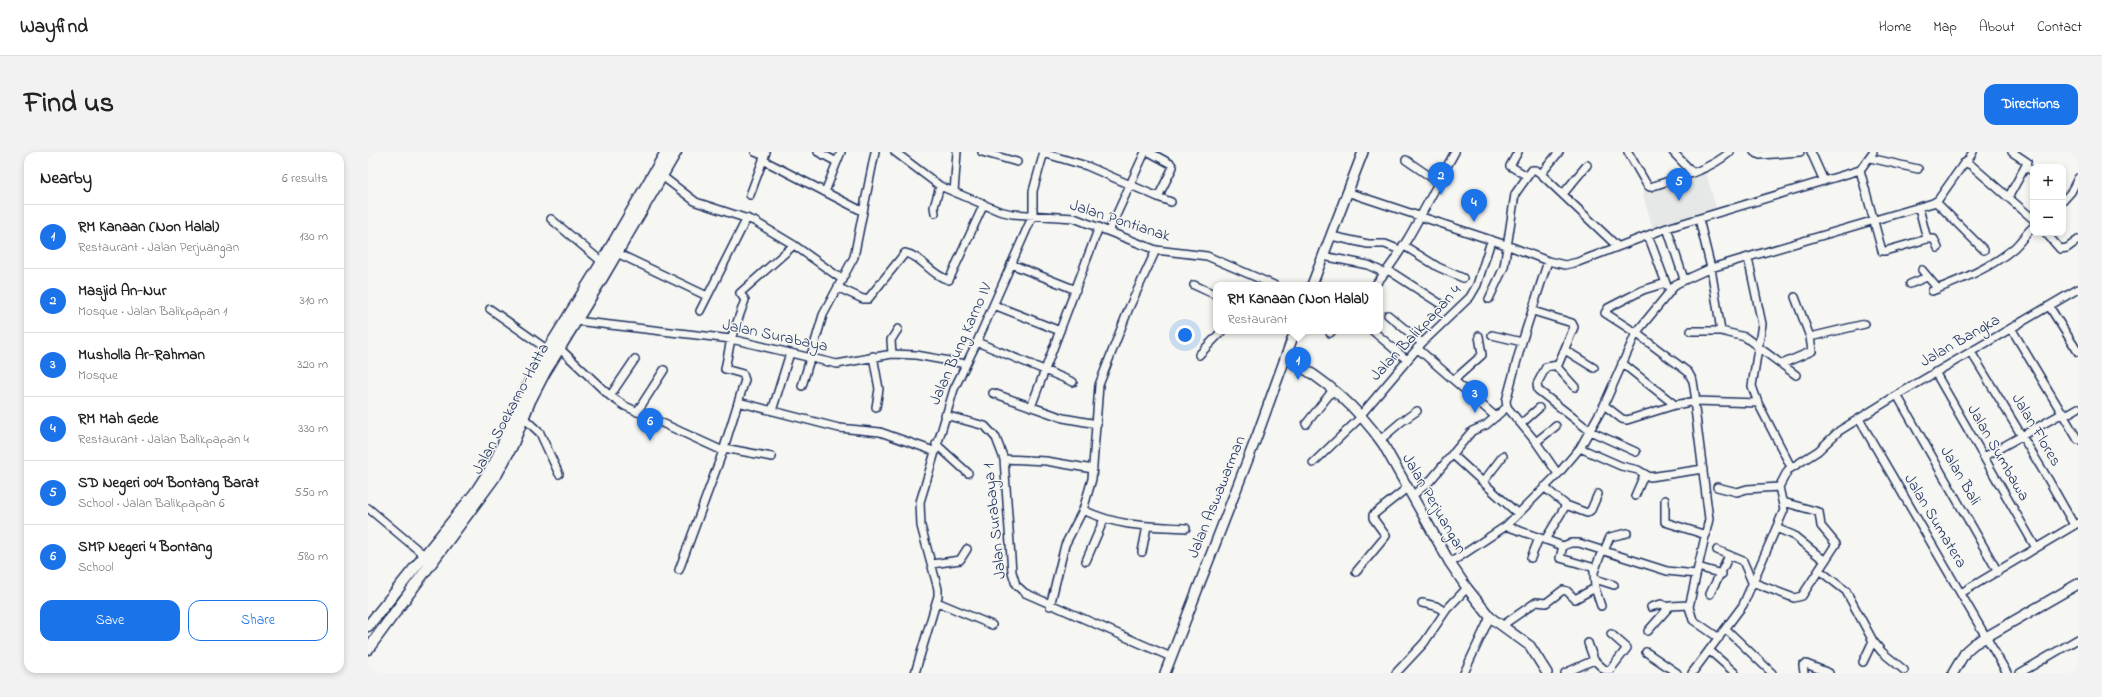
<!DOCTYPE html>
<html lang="en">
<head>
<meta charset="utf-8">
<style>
  body { margin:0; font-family:"Indie Flower",sans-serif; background:#f2f2f2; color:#222 }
  .controls { position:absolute; right:12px; top:12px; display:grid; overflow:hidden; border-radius:8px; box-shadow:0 2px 6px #0003 }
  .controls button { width:36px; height:36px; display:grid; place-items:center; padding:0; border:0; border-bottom:1px solid #e0e0e0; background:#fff; color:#222; font:20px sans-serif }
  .you { position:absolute; left:817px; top:183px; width:14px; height:14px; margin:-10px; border:3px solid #fff; border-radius:50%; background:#1a73e8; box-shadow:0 0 0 6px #1a73e833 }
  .badge { display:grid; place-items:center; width:26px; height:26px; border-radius:50%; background:#1a73e8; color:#fff; font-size:13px; font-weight:700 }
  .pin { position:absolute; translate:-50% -33px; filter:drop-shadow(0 1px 2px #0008) }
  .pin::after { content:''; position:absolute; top:21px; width:14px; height:12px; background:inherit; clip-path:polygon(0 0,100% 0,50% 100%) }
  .popup { position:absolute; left:845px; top:130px; width:170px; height:52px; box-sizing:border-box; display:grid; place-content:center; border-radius:8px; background:#fff; filter:drop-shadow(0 1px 3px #0005); font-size:13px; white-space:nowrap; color:#767676 }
  .popup b { font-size:15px; color:#222 }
  .popup::after { content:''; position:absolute; left:50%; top:100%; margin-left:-8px; border:8px solid transparent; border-top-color:#fff }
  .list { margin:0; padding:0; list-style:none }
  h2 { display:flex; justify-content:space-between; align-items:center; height:52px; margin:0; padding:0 16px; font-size:17px }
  h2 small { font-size:13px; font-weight:400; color:#767676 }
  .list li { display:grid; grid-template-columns:26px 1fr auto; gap:12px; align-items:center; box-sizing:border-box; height:64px; padding:0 16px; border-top:1px solid #e0e0e0 }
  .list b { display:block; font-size:15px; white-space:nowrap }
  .list p { margin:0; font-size:13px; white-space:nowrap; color:#767676 }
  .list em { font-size:13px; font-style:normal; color:#767676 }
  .actions { display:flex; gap:8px; padding:12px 16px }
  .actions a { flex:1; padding:9px 0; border:1px solid #1a73e8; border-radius:12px; text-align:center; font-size:14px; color:#1a73e8 }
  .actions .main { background:#1a73e8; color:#fff }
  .map { position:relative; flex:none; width:1710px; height:521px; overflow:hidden; border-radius:12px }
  header { display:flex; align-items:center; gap:24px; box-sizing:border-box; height:56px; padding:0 20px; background:#fff; border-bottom:1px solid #e0e0e0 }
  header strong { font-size:19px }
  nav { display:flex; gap:22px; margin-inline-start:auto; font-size:14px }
  .intro { display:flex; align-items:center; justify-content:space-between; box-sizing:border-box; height:96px; padding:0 24px }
  h1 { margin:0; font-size:28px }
  .button { padding:10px 18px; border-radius:12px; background:#1a73e8; color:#fff; font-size:14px; font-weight:700 }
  main { display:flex; gap:24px; padding:0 24px }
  aside { flex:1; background:#fff; border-radius:12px; box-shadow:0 2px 6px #0003 }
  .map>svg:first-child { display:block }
</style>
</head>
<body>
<header>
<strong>Wayfind</strong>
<nav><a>Home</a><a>Map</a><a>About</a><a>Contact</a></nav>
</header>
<div class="intro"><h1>Find us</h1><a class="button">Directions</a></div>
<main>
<aside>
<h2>Nearby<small>6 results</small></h2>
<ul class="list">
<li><span class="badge">1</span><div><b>RM Kanaan (Non Halal)</b><p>Restaurant · Jalan Perjuangan</p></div><em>130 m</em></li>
<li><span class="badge">2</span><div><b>Masjid An-Nur</b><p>Mosque · Jalan Balikpapan 1</p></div><em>310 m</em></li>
<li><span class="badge">3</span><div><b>Musholla Ar-Rahman</b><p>Mosque</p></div><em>320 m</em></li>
<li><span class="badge">4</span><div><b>RM Mah Gede</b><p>Restaurant · Jalan Balikpapan 4</p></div><em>330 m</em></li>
<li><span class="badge">5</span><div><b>SD Negeri 004 Bontang Barat</b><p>School · Jalan Balikpapan 6</p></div><em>550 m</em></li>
<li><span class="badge">6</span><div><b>SMP Negeri 4 Bontang</b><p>School</p></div><em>580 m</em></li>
</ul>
<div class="actions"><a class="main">Save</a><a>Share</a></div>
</aside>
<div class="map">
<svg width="1710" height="521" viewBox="0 0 1710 521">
  <rect width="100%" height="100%" fill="#f6f6f2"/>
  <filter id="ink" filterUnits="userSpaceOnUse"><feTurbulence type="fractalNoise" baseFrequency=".025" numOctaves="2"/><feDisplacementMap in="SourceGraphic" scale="8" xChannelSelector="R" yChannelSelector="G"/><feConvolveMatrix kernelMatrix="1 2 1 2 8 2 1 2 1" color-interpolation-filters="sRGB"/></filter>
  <g filter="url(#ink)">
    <path fill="#e6e7e7" d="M 1338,21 L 1349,59 L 1285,77 L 1274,39 Z"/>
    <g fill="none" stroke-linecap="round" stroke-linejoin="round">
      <g stroke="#1b2f5e" stroke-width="10">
        <path id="minor" d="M 387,0 L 397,4
          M 450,0 L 469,10
          M 527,0 L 572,34 L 631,59 L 644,62 L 706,66 L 788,98 L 839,104 L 906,133
          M 614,0 L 649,10
          M 1150,0 L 1142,14 L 1159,24
          M 1260,0 L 1279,33 L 1282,35 C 1309,26 1340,19 1362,0
          M 1305,0 L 1325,21
          M 1386,0 L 1392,3 L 1432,0
          M 1443,0 L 1456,29
          M 1644,0 L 1659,10 L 1657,15 L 1665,19
          M 675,1 L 719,14 L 790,45 L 805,15 L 803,12 L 781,0
          M 1502,6 L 1550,17
          M 395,8 L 494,59
          M 1038,8 L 1070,30
          M 1598,11 L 1605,0
          M 1492,18 L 1514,99 L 1517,99 L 1559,87 L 1551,56
          M 1173,22 L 1191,0
          M 294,24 L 328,50 L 386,69 L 426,93 L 475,128
          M 457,40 L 473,0
          M 586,40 L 589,0
          M 979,40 L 1141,94 L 1180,109 L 1197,113 L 1210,110 L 1299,76 L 1492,18 L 1505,0
          M 1195,42 L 1219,13
          M 382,43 L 398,0
          M 1641,44 L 1657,15
          M 790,45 L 803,50
          M 1695,49 L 1703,40 L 1710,26
          M 1568,50 L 1616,98
          M 567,61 L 566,55 L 572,34
          M 183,67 L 234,110
          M 1331,67 L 1343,116 L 1353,179
          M 1299,76 L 1316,127
          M 741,79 L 777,0
          M 1678,81 L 1692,97 L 1699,96 L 1710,88
          M 1280,83 L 1299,134
          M 963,84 L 1000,92 L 1017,92 L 1032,98
          M 1559,87 L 1566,87 L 1570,96
          M 1035,93 L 1070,115 L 1095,126
          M 249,101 L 339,144
          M 955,104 L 1000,113 L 1017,121
          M 1380,106 L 1394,172 L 1384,234 L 1390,251 L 1423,315
          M 1180,109 L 1154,190 L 1138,249 L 1139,255 L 1168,290 L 1190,322
          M 643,112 L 708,138
          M 1020,118 L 1071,151
          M 1554,118 L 1570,137
          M 1298,131 L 1275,138 L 1240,156 L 1237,161 L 1268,181 L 1308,132 L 1343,116 L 1565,51 L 1570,48 L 1596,11 L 1603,13 L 1665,67
          M 1542,132 L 1559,125
          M 826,133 L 848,143
          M 1007,133 C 1039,97 1063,42 1087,0
          M 471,136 L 495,147 L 500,147 L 537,101 C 554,104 562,123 581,128 L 616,52
          M 1564,139 C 1592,128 1623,116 1646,96 C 1653,90 1658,81 1665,75
          M 1121,147 L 1136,115 L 1147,42 L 1164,18 L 1168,18 L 1173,22 L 1249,94
          M 626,153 L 692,179
          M 1681,154 L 1710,200
          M 122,157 L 180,198
          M 332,159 L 379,66
          M 1165,159 L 1204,171 L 1206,175 L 1190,213 L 1178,215 L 1169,232 L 1170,238 L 1222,279 L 1268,300
          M 1020,163 L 1054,191
          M 208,169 L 363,187 L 469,212 L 524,202 L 548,203 L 598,212
          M 1643,176 L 1710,288
          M 1005,179 L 1039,208
          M 1323,179 L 1353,179 L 1377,185 L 1428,223
          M 962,181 L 964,179
          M 1124,183 L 1154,190
          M 1442,185 L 1497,172
          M 609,190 L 705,230
          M 188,193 L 242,244 L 257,254 L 355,299 L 377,228 L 375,222 L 357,217 L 363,187 L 377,148 L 372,141 L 426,93
          M 1049,196 L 1128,265
          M 1197,198 L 1226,216
          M 1603,200 L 1680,327 L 1706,373
          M 524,202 L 523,188 L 530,177
          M 831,203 L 854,179
          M 505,204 L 511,237 L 508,255
          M 1254,211 L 1307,253 L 1328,249 L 1390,251
          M 1414,212 L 1444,199 L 1442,185 L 1427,145
          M 1189,215 L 1207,235
          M 1567,220 L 1668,396
          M 1087,227 L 1114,203 L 1111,184
          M 434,234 L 455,163 L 486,105 L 507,0
          M 625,241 L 695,266 L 729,272
          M 1529,243 L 1630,420
          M 242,244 L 267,207
          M 1326,249 L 1341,367 L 1321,455 L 1325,468 L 1351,486
          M 370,250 L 471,276 L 512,280 L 566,299
          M 1236,253 L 1254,267 L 1259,268 L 1307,253
          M 663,255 L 731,75
          M 404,259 L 422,201
          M 269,260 L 296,218
          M 577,263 L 617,274 L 628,286 L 636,307 L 644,420 L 648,433 L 657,441 L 803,505
          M 992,264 L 1054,191 L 1102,145 L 1109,133 L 1123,89
          M 1696,264 L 1710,256
          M 156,266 L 172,281 L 191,322
          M 1491,267 L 1639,521
          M 938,272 L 965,238
          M 1153,272 L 1171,256
          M 1012,288 L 1033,270 L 1049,259
          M 1168,290 L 1188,274
          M 568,292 L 600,321
          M 356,296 L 404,305
          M 1212,296 L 1253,314 L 1270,318 L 1282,325 L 1335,317
          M 1084,302 L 1150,362
          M 1616,305 L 1695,261
          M 636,307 L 678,309 L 725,317
          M 945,311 L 993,265
          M 1115,330 L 1135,304
          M 1176,335 L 1198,353 L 1219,361 L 1223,358 L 1230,342
          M 1349,335 L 1369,340 L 1379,337 L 1411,335
          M 1044,344 L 1062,329 L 1104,279 L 1118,273 L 1139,255
          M 1267,344 L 1276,323
          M 1297,348 L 1297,370 L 1338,383
          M 0,356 L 56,403
          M 715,358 C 752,375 778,374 818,376
          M 1138,374 L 1195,394 L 1203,391 L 1211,391 L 1299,419 L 1328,422
          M 1408,376 L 1425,383 L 1457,409
          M 1177,388 L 1198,353
          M 1195,394 L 1192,406 L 1227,416
          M 1349,398 L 1375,409 L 1384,430 L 1426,446 L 1434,444 L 1468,392 L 1453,374 L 1451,360 L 1415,350
          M 1236,399 L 1242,385 L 1259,381
          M 774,400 L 779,374
          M 1163,406 L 1171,386
          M 718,409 L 736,367
          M 1082,411 L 1138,374 L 1190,322 L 1212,296 L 1236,253 L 1268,181 L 1320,220 L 1325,229 L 1328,249
          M 564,412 L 592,408 L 599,397
          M 1330,415 L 1354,422
          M 311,418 L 355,299
          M 1451,418 L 1478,439 L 1505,489 L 1514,500 L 1536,518
          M 988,420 L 1018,384 L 1005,366 L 1005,363 L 1039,336
          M 1227,427 L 1246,433
          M 1227,436 L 1233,454
          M 1593,441 L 1710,371
          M 1342,442 C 1348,428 1356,417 1361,403
          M 569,450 L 624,473
          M 1054,451 L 1068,454 L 1077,460
          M 682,454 L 697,393 L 715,358 L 724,327 L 731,233 L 761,156 L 788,98
          M 1283,455 L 1293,452 L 1300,455
          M 1135,473 L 1168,450 L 1178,451 L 1195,438 L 1199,439 L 1207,447 L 1227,436 L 1226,420 L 1234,399
          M 1358,477 L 1404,521
          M 1280,479 L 1302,454 L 1321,453
          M 1220,491 L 1226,508
          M 1341,498 L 1367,521
          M 1278,500 L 1309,521
          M 1495,510 L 1505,489
          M 547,521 L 570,444 L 570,437 L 553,374 L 552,350 L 586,237 L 609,190 L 665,63 L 665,39 L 676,0
          M 1028,521 L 1056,491 L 1079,457 L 1099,436
          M 1096,521 L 1122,465
          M 1197,521 L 1226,508 L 1237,518 L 1242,518 L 1259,496 L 1243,482
          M 1324,521 L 1375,453 L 1416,358 L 1411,335 L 1420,318 L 1450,299 L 1471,279 L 1529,243 L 1710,137
          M 1436,521 L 1435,513 L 1438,512 L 1461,521
          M 1652,521 L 1710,487"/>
      </g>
      <g stroke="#1b2f5e" stroke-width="12">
        <path id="tertiary" d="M 944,133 L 995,0
          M 918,206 C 957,227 990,256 1015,292 L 1082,411 L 1099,436 L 1122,465 L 1162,494 L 1179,521
          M 797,521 L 889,284 L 927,179
          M 1585,521 L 1598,499 L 1606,492 L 1710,432"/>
      </g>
      <g stroke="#1b2f5e" stroke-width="13">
        <path id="secondary" d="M 0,474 L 107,341 L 127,310 L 160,233 L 171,212 L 234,110 L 298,0
          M 0,497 L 129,322 L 144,294 L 162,249 L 177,220 L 233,128 L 308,0"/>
      </g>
      <use href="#minor" stroke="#f6f6f2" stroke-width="7"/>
      <use href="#tertiary" stroke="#f6f6f2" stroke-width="9"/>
      <use href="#secondary" stroke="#f6f6f2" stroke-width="10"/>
    </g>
  </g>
  <g text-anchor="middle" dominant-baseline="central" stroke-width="3" stroke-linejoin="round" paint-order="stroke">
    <g font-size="16" fill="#1b2f5e" stroke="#f6f6f2">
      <text transform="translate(752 69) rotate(18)">Jalan Pontianak</text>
      <text transform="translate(1048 181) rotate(-47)">Jalan Balikpapan 4</text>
      <text transform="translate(407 184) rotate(12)">Jalan Surabaya</text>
      <text transform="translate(1592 189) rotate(-30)">Jalan Bangka</text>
      <text transform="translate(593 192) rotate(-66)">Jalan Bung Karno IV</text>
      <text transform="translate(143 257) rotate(-62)">Jalan Soekarno-Hatta</text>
      <text transform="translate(1668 278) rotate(59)">Jalan Flores</text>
      <text transform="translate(1630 301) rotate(60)">Jalan Sumbawa</text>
      <text transform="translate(1592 324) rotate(60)">Jalan Bali</text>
      <text transform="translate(849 345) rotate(-68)">Jalan Aswawarman</text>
      <text transform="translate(1066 352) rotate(60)">Jalan Perjuangan</text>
      <text transform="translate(627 369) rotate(-96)">Jalan Surabaya 1</text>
      <text transform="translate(1567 369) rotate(59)">Jalan Sumatera</text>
    </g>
  </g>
</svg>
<div class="controls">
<button>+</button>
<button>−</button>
</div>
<div class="you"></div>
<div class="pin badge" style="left:930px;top:228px">1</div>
<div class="popup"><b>RM Kanaan (Non Halal)</b>Restaurant</div>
<div class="pin badge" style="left:1073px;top:43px">2</div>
<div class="pin badge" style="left:1107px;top:261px">3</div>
<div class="pin badge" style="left:1106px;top:70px">4</div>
<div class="pin badge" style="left:1311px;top:49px">5</div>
<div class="pin badge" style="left:282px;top:289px">6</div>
</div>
</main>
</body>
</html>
